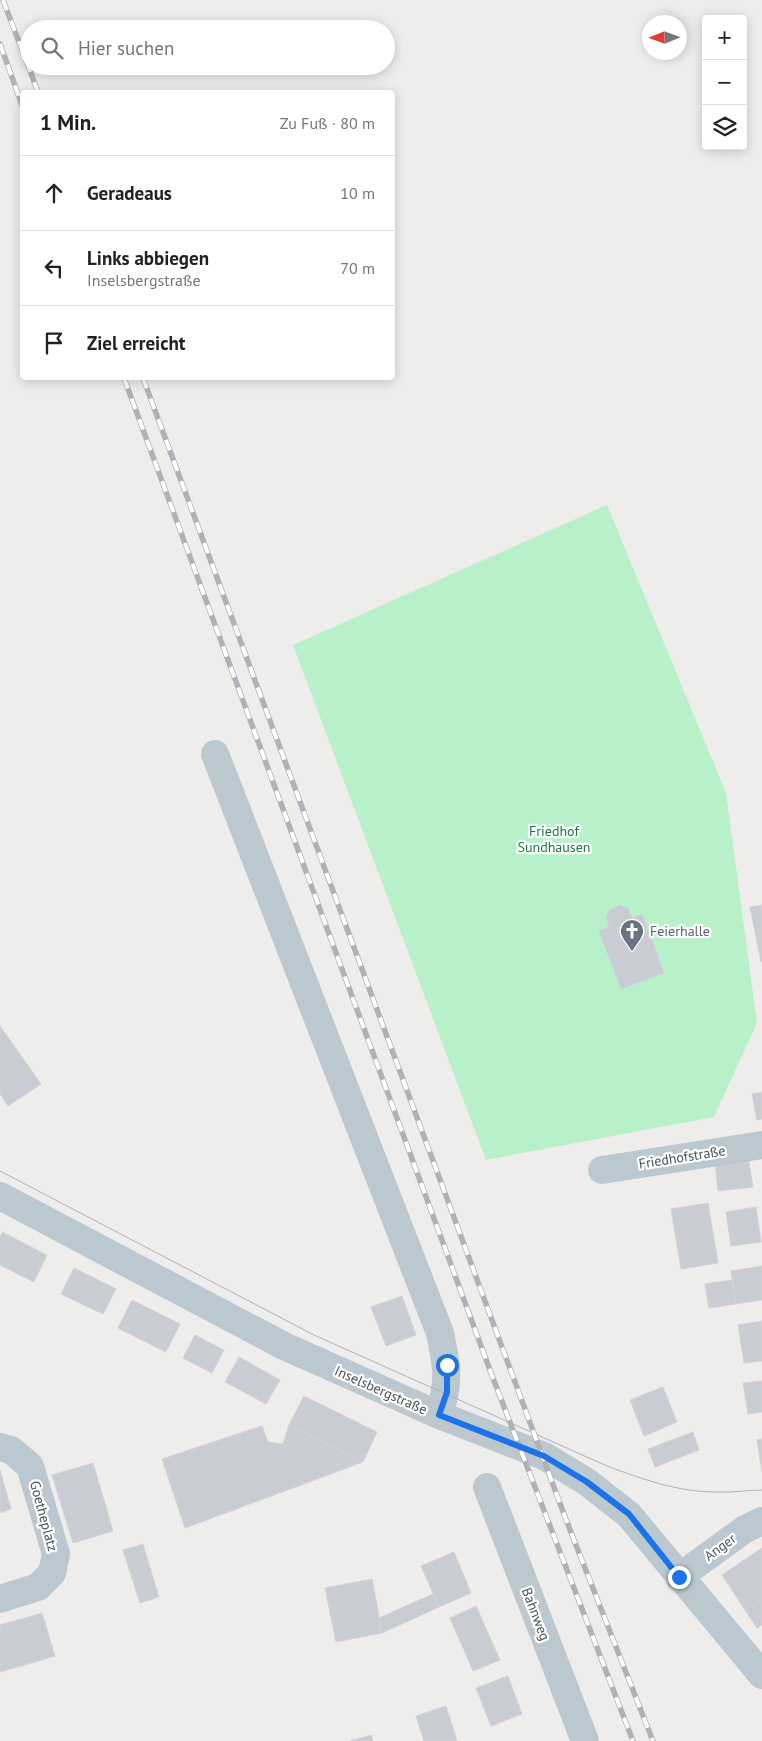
<!DOCTYPE html>
<html lang="de">
<head>
<meta charset="utf-8">
<style>
  body { margin:0; font-family:"PT Sans",sans-serif; background:#f6f6f6; color:#202124 }
  .controls { position:absolute; right:15px; top:15px; display:grid; overflow:hidden; border-radius:5px; box-shadow:0 2px 12px #0003 }
  .controls button { width:45px; height:45px; display:grid; place-items:center; padding:0; border:0; border-bottom:1px solid #e0e0e0; background:#fff; color:#202124; font:25px sans-serif }
  .compass { position:absolute; left:642px; top:15px; width:45px; height:45px; border-radius:50%; background:#fff; box-shadow:0 2px 12px #0003; rotate:269deg }
  .stop { position:absolute; width:15px; height:15px; margin:-11px; border:4px solid #1a73e8; border-radius:50%; background:#fff }
  .stop.end { background:#1a73e8; border-color:#fff; box-shadow:0 1px 5px #0008 }
  .list { margin:0; padding:0; list-style:none }
  h2 { display:flex; justify-content:space-between; align-items:center; height:65px; margin:0; padding:0 20px; font-size:21px }
  h2 small { font-size:16px; font-weight:400; color:#757577 }
  .list li { display:grid; grid-template-columns:32px 1fr auto; gap:15px; align-items:center; box-sizing:border-box; height:75px; padding:0 20px; border-top:1px solid #e0e0e0 }
  .list b { display:block; font-size:19px; white-space:nowrap }
  .list p { margin:0; font-size:16px; white-space:nowrap; color:#757577 }
  .list em { font-size:16px; font-style:normal; color:#757577 }
  .icon { flex:none; width:28px; height:28px; fill:none; stroke:currentColor; stroke-width:2; stroke-linecap:round; stroke-linejoin:round }
  .map { position:relative; flex:none; width:762px; height:1741px; overflow:hidden }
  .search { position:absolute; background:#fff; box-shadow:0 2px 12px #0003; left:20px; top:20px; width:375px; height:55px; display:flex; align-items:center; gap:12px; box-sizing:border-box; padding:0 18px; border-radius:28px; color:#757577; font-size:19px }
  .panel { position:absolute; background:#fff; box-shadow:0 2px 12px #0003; left:20px; top:90px; width:375px; height:290px; border-radius:5px }
  .map>svg:first-child { display:block }
</style>
</head>
<body>
<div class="map">
<svg width="762" height="1741" viewBox="0 0 762 1741">
  <rect width="100%" height="100%" fill="#efecec"/>
  <path fill="#b8f0c9" d="M 607,505 L 726,793 L 757,1023 L 714,1117 L 486,1160 L 293,645 Z"/>
  <path fill="#c9ccd2" stroke="#d0d3d8" d="M 620,905 L 628,908 L 632,918 L 642,914 L 664,973 L 621,989 L 599,931 L 609,927 L 606,916 L 610,910 Z
    M 762,905 L 762,961 L 761,962 L 750,907 Z
    M 0,1026 L 41,1084 L 8,1106 L 0,1094 Z
    M 762,1092 L 762,1119 L 757,1120 L 752,1094 Z
    M 748,1157 L 753,1187 L 718,1191 L 715,1162 Z
    M 708,1203 L 718,1263 L 681,1269 L 671,1209 Z
    M 756,1207 L 761,1242 L 731,1246 L 726,1212 Z
    M 2,1232 L 47,1255 L 34,1282 L 0,1265 L 0,1237 Z
    M 762,1266 L 762,1300 L 736,1304 L 731,1271 Z
    M 74,1268 L 116,1289 L 103,1314 L 61,1294 Z
    M 732,1280 L 736,1304 L 709,1308 L 705,1284 Z
    M 402,1296 L 416,1335 L 386,1346 L 371,1307 Z
    M 132,1300 L 180,1324 L 166,1352 L 118,1328 Z
    M 762,1321 L 762,1361 L 744,1363 L 738,1325 Z
    M 195,1335 L 224,1350 L 212,1373 L 183,1358 Z
    M 239,1357 L 280,1380 L 266,1404 L 225,1382 Z
    M 762,1381 L 762,1412 L 748,1414 L 743,1383 Z
    M 663,1387 L 677,1422 L 644,1436 L 630,1400 Z
    M 304,1396 L 377,1432 L 363,1462 L 289,1425 Z
    M 289,1425 L 363,1462 L 185,1528 L 162,1459 L 262,1426 L 268,1442 L 283,1444 Z
    M 693,1432 L 699,1450 L 655,1467 L 648,1449 Z
    M 762,1439 L 762,1472 L 757,1440 Z
    M 93,1463 L 113,1531 L 73,1543 L 52,1475 Z
    M 0,1470 L 11,1509 L 0,1513 Z
    M 143,1544 L 159,1597 L 140,1603 L 123,1550 Z
    M 762,1548 L 762,1599 L 745,1610 L 722,1575 Z
    M 454,1552 L 471,1593 L 439,1607 L 421,1566 Z
    M 372,1579 L 382,1633 L 336,1642 L 325,1588 Z
    M 433,1594 L 439,1607 L 382,1633 L 379,1618 Z
    M 762,1599 L 762,1625 L 757,1628 L 745,1610 Z
    M 476,1606 L 500,1660 L 473,1671 L 450,1618 Z
    M 42,1613 L 55,1656 L 0,1672 L 0,1625 Z
    M 508,1676 L 522,1714 L 491,1726 L 476,1688 Z
    M 446,1706 L 457,1741 L 424,1741 L 416,1716 Z
    M 371,1735 L 373,1741 L 350,1741 Z"/>
  <g fill="none" stroke-linecap="round" stroke-linejoin="round">
    <path stroke="#bcc8d0" stroke-width="28" d="M 215,754 L 440,1333 C 447,1367 450,1381 439,1415
      M 602,1170 L 762,1145
      M 0,1196 L 284,1346 L 439,1415 L 544,1456 L 587,1482 L 629,1515 L 762,1675
      M 0,1447 L 11,1450 L 30,1466 L 56,1554 L 52,1573 L 38,1587 L 0,1599
      M 487,1487 L 585,1741
      M 679,1577 L 745,1529 L 762,1521"/>
    <path stroke="#aeb2b7" stroke-width="1" d="M 0,1171 L 314,1335 L 607,1466 C 642,1479 678,1492 716,1492 C 731,1493 747,1490 762,1490"/>
    <g stroke="#aeb2b7" stroke-width="5.5">
      <path id="rail" d="M 3,0 L 38,92
        M 0,44 L 22,105
        M 124,378 L 491,1373 L 633,1741
        M 143,378 L 565,1517 L 653,1741"/>
    </g>
    <use href="#rail" stroke="#fff" stroke-width="4" stroke-dasharray="11" stroke-linecap="butt"/>
  </g>
  <g fill="none" stroke-linecap="round" stroke-linejoin="round">
    <path stroke="#1a73e8" stroke-width="6" d="M 447,1365 L 447,1392 L 439,1415 L 544,1456 L 587,1482 L 629,1514 L 679,1577"/>
  </g>
  <defs>
    <g id="church-pin" transform="scale(1.25)"><path d="M0 17L-7.5 6A9.5 9.5 0 1 1 7.5 6Z" fill="#6b7280" stroke="#fff"/><path d="M-1.2-6h2.4v3.5h3.3v2.4h-3.3V6h-2.4V-.1h-3.3v-2.4h3.3Z" fill="#fff"/></g>
  </defs>
  <g fill-rule="evenodd">
    <use href="#church-pin" x="632" y="931"/>
  </g>
  <g text-anchor="middle" dominant-baseline="central" stroke-width="4.5" stroke-linejoin="round" paint-order="stroke">
    <g font-size="14" fill="#137d40" stroke="#fff">
      <text x="554" y="831">Friedhof<tspan x="554" dy="16">Sundhausen</tspan></text>
    </g>
    <g font-size="14" fill="#5b616d" stroke="#fff" text-anchor="start">
      <text x="650" y="931">Feierhalle</text>
    </g>
    <g font-size="14" fill="#44525a" stroke="#fff">
      <text transform="translate(682 1157) rotate(-9)">Friedhofstraße</text>
      <text transform="translate(381 1390) rotate(24)">Inselsbergstraße</text>
      <text transform="translate(44 1516) rotate(75)">Goetheplatz</text>
      <text transform="translate(720 1547) rotate(-36)">Anger</text>
      <text transform="translate(536 1614) rotate(69)">Bahnweg</text>
    </g>
  </g>
</svg>
<div class="controls">
<button>+</button>
<button>−</button>
<button><svg class="icon" aria-label="layers" viewBox="0 0 24 24"><path d="M12 4l9 5-9 5-9-5zM3 14l9 5 9-5"/></svg></button>
</div>
<svg class="compass" viewBox="-18 -18 36 36"><path d="M0-13l5 13h-10z" fill="#e53935"/><path d="M0 13l5-13h-10z" fill="#757577"/></svg>
<div class="stop" style="left:447px;top:1365px"></div>
<div class="stop end" style="left:679px;top:1577px"></div>
<div class="search"><svg class="icon" aria-label="search" viewBox="0 0 24 24"><circle cx="10" cy="10" r="6"/><path d="M15 15l6 6"/></svg>Hier suchen</div>
<section class="panel">
<h2>1 Min.<small>Zu Fuß · 80 m</small></h2>
<ul class="list">
<li><svg class="icon" aria-label="ahead" viewBox="0 0 24 24"><path d="M12 20V5M6 11l6-6 6 6"/></svg><div><b>Geradeaus</b></div><em>10 m</em></li>
<li><svg class="icon" aria-label="left" viewBox="0 0 24 24"><path d="M17 20v-9H6M10 6l-5 5 5 5"/></svg><div><b>Links abbiegen</b><p>Inselsbergstraße</p></div><em>70 m</em></li>
<li><svg class="icon" aria-label="arrive" viewBox="0 0 24 24"><path d="M6 21V4h12l-3 4 3 4H6"/></svg><div><b>Ziel erreicht</b></div></li>
</ul>
</section>
</div>
</body>
</html>
